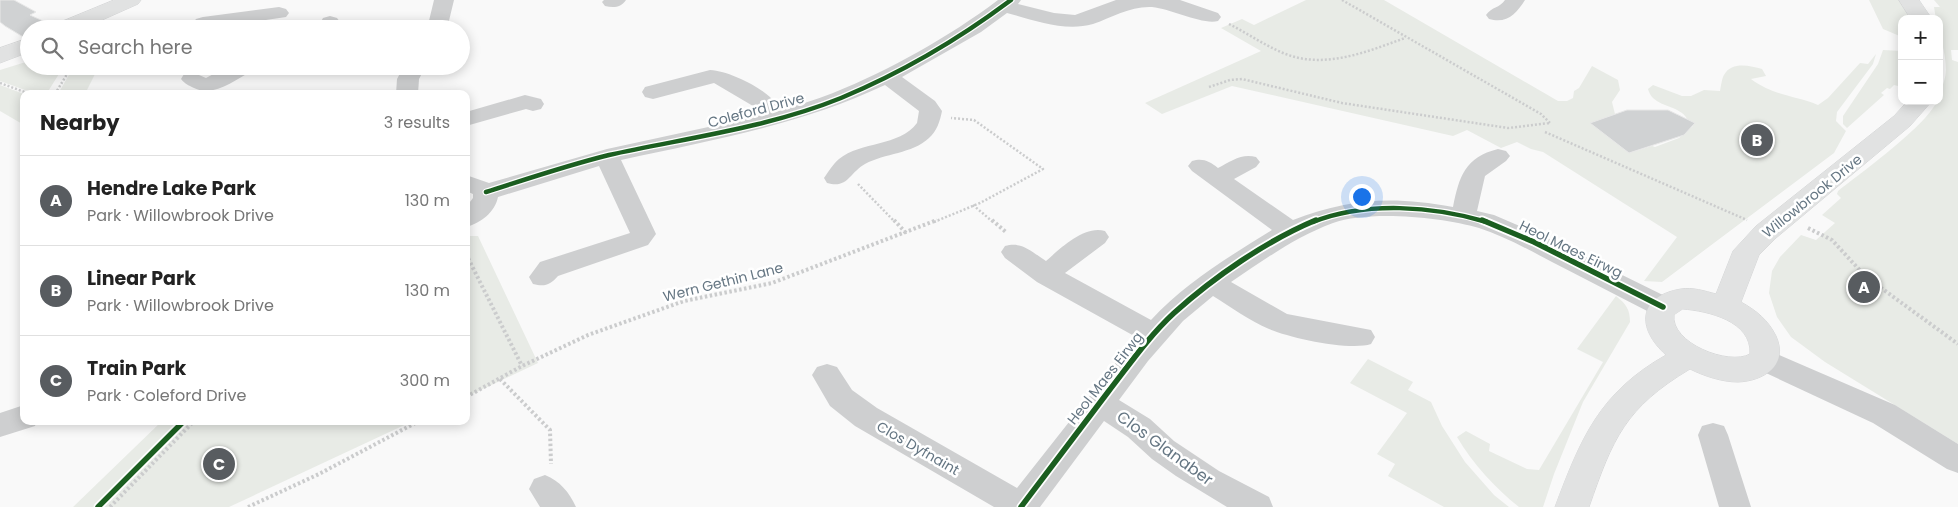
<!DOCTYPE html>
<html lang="en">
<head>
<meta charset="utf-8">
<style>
  body { margin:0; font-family:Poppins,sans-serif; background:#f2f2f2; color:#222 }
  .controls { position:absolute; right:15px; top:15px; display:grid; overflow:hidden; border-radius:10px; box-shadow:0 2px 12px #0003 }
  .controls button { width:45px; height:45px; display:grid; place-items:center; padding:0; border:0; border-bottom:1px solid #e0e0e0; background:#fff; color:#222; font:25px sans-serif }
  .you { position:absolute; left:1361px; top:196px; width:18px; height:18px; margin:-12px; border:4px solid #fff; border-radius:50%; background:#1a73e8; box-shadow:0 0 0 8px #1a73e833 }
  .badge { display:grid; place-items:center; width:32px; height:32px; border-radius:50%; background:#585c60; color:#fff; font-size:16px; font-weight:700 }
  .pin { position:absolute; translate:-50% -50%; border:2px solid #fff; box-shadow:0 1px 5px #0006 }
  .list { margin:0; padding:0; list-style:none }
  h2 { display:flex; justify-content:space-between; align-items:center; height:65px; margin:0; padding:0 20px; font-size:21px }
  h2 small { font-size:16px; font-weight:400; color:#767676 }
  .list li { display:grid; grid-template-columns:32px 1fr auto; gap:15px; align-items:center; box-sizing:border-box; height:90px; padding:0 20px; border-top:1px solid #e0e0e0 }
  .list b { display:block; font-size:19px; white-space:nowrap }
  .list p { margin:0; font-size:16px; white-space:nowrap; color:#767676 }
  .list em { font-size:16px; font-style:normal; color:#767676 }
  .icon { flex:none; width:28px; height:28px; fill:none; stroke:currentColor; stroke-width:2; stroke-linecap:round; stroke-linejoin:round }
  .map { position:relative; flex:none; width:1958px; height:507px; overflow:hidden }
  .search { position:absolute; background:#fff; box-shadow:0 2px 12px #0003; left:20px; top:20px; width:450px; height:55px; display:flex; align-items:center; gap:12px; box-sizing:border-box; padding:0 18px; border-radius:28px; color:#767676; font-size:19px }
  .panel { position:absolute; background:#fff; box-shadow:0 2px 12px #0003; left:20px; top:90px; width:450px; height:335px; border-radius:10px }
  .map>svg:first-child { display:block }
</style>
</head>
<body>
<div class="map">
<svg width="1958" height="507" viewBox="0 0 1958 507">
  <rect width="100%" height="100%" fill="#f9f9f9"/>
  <path fill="#e8ebe6" d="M 1306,0 L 1384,0 L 1558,101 L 1567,101 L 1573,98 L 1574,91 L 1579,88 L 1592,66 L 1618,80 L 1620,90 L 1612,102 L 1615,114 L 1591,123 L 1629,153 L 1652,146 L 1655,147 L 1679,138 L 1693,126 C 1689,122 1686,116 1682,113 C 1670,104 1652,105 1648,89 L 1653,85 L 1682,96 L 1691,96 L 1704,90 L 1720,91 C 1721,86 1722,78 1724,75 C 1732,61 1750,66 1762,69 L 1766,76 L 1751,79 C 1774,96 1793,95 1818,105 L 1828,98 L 1860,63 L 1868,64 L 1876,54 L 1873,64 L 1837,112 L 1836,121 L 1846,131 L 1834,153 L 1662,282 L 1644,281 L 1677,237 L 1543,152 L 1531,149 L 1517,142 L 1501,148 L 1467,130 L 1453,136 L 1232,86 L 1162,114 L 1145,103 L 1261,51 L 1221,28 L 1242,19 L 1254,25 Z
    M 1869,0 L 1900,0 L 1912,19 L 1902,19 L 1902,37 L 1883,29 Z
    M 1934,0 L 1958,0 L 1958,50 L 1951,50 L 1952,60 L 1958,62 L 1958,444 L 1825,362 L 1791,337 L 1777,317 L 1769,293 L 1772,271 L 1780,257 L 1801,235 L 1816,240 L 1835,223 L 1822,215 L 1841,198 L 1837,194 L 1838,191 C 1861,173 1927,125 1937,101 L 1939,101 C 1939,91 1946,81 1946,70 C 1946,52 1939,37 1939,19 L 1936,19 L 1934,7 L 1940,7 Z
    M 1883,50 L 1902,51 L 1902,87 L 1894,85 L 1890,89 L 1887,88 L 1881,93 L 1884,95 L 1847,128 L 1843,124 L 1843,116 L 1878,64 Z
    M 29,61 L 29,66 L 64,66 L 47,93 L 36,94 L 0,81 L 0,70 Z
    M 74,66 L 99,66 L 85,94 L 58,94 Z
    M 0,85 L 24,94 L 24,125 L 0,111 Z
    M 466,236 L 478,236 L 538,363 L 466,397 Z
    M 1616,296 C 1626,304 1630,309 1630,322 L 1583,402 L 1554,474 L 1543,507 L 1519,507 C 1495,488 1473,464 1457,437 L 1466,431 L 1490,444 L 1489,451 L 1527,469 L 1539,470 L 1603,362 L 1577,349 Z
    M 1368,359 L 1413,382 L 1408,390 L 1431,402 L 1442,426 L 1465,462 L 1494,495 L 1509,507 L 1444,507 L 1388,476 L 1395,464 L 1377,454 L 1407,413 L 1350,383 Z
    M 162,421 L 413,421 L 229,507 L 73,507 Z"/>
  <path fill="#d0d2d3" stroke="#e8e8e8" d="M 0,0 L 14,0 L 36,12 L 30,15 L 45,22 L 29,29 L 29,36 L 25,38 L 5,26 L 0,22 Z
    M 1627,110 L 1668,110 L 1695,123 L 1684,135 L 1629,153 L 1590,123 Z"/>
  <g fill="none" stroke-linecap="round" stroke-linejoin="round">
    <g stroke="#d5d6d7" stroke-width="1">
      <path id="secondary" d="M 114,0 L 141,0 L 138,4 L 82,29 L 53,29 L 56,24 Z
        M 1899,0 L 1919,0 L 1932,19 L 1911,19 Z
        M 29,38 L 29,52 L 0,63 L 0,48 Z
        M 1908,101 L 1932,101 L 1910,126 L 1776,238 L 1759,255 L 1741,302 C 1757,311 1768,320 1776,336 C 1789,365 1764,381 1738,382 C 1722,382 1704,376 1690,369 C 1625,408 1613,438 1589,507 L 1555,507 C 1581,438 1599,393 1666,355 C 1636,328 1638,296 1681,289 C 1692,287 1705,291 1716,294 L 1733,251 L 1756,226 L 1894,116 ZM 1683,309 C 1708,311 1752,321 1750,354 C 1729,366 1670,343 1674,315 Z"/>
    </g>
    <path stroke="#cbcccd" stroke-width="2.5" stroke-dasharray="2 2" stroke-linecap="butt" d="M 1342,0 L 1541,114 L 1550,123
      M 1229,24 C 1247,33 1264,45 1283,53 C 1324,70 1366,52 1405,38
      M 0,83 L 30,94
      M 1209,87 L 1230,80 L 1242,79 L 1342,103 L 1508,128 L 1550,123
      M 55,94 L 72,66
      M 1545,132 L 1747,220
      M 858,184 L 895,222
      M 973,205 L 993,222
      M 934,222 L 980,203 L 1043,169 L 974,120 L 951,118"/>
    <path stroke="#cbcccd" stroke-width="4" stroke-dasharray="2.5 2.5" stroke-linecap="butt" d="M 894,220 L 906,233
      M 992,220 L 1007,233
      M 1808,228 L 1832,240 L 1866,277 L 1958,344
      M 466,254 L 522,366
      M 500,379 L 550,430 L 551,464
      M 466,397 L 522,366 L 588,335 L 684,301 L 772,283 L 937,220
      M 110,507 L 194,421
      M 248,507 L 319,474 L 419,421"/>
    <path fill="#cecfd0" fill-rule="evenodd" d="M 434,0 L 454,0 L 447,29 L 427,29 Z
      M 604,0 L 626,0 C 621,8 613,8 605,6 L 602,2 Z
      M 998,0 L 1021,0 L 1018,4 L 1054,13 L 1075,15 L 1116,0 L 1180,0 L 1218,13 L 1221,17 L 1218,21 C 1202,25 1172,9 1152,7 C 1130,6 1113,17 1093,24 C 1064,32 1034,20 1007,13 L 981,32 L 902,77 L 935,101 L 942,111 C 940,121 937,131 929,138 C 912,154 885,153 865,164 C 849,173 848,189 827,183 L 824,178 C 828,172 833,164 839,159 C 861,141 899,147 917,123 L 919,111 L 885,85 C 800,125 712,140 621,160 L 656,234 L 648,245 L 558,276 C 550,285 545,287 533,284 L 529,277 L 540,262 L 630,233 L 599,166 L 498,197 C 495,212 481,223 466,227 L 466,207 L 473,198 L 473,194 L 466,191 L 466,175 L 489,183 L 607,149 L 759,116 L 753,106 L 714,83 L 653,99 L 645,97 L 642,92 L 645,87 L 710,70 C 728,71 757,85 770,97 C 774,101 776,107 779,111 C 797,105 815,100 833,93 C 890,70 949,37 998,0 Z
      M 1505,0 L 1525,0 C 1516,14 1507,24 1489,19 L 1486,15 C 1491,7 1500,8 1505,0 Z
      M 279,7 L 286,9 L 289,13 L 286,17 L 205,29 L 196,27 L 193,23 L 196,19 L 203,17 Z
      M 330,16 L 337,18 L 340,22 L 337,29 L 317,29 L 323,18 Z
      M 228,66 L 255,66 L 252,71 C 234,80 214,98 194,88 C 188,85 185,84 181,79 L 184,74 L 192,72 L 206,78 Z
      M 404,66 L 426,66 L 419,79 L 418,94 L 396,94 L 397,79 Z
      M 525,95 L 541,99 L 544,104 L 541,109 L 533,111 L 526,109 L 466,126 L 466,112 Z
      M 1498,149 L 1506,151 L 1510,156 L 1506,161 L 1485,176 L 1477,211 L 1494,215 L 1543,236 L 1673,300 L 1677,307 L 1673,314 L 1663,317 L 1653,314 C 1619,297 1586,279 1552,262 C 1529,250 1504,236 1479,228 C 1442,217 1369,210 1333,223 C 1295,237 1264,260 1231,282 L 1287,314 L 1371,330 L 1375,337 L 1371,344 C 1350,351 1290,338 1269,329 C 1250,321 1231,307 1213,296 L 1183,321 L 1148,361 L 1119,400 L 1150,419 L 1174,441 L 1219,471 L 1269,497 L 1273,507 L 1227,507 L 1176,476 L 1152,459 L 1128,437 L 1104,421 L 1040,507 L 994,507 L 855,426 L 830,406 L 812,375 L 817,367 L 827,364 L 837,367 L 852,390 L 877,408 L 1017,488 L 1136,337 L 1037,282 L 1005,258 L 1001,252 L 1005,246 C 1022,241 1032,252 1046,261 C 1061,248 1084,225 1105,231 L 1109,237 L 1105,243 L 1065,273 L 1151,320 C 1185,283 1230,256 1272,230 L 1192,171 L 1188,166 L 1192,161 C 1203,158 1209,161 1218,168 C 1231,161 1242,153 1256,157 L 1260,162 L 1256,167 L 1234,179 L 1293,220 C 1350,198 1393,196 1453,207 C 1459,177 1465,157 1498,149 Z
      M 1763,348 L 1895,405 L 1958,444 L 1958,473 L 1947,469 L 1873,423 L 1753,367 L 1748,359 L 1753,351 Z
      M 24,405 L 24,421 L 37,421 L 35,426 L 0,437 L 0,413 Z
      M 1713,423 L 1724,426 L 1728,435 L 1751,507 L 1719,507 L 1698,435 L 1702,426 Z
      M 545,475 C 560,481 569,492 576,507 L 540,507 L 529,489 L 534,479 Z"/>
    <use href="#secondary" fill="#e1e2e2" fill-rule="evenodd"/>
    <g stroke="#fff" stroke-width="7">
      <path id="cycleway-far1" d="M 486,192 C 527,179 568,165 609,155 C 686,138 767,128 841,98 C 901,73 959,39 1011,0
        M 1313,222 C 1366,201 1433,206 1487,222"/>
    </g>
    <g stroke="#fff" stroke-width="9">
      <path id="cycleway" d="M 1482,220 L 1534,242 L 1663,307
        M 98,507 L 184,421
        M 1021,507 C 1050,469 1079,430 1108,392 C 1129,365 1149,336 1174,313 C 1214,277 1266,241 1316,220"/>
    </g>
    <use href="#cycleway-far1" stroke="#1b5e20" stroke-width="4.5"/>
    <use href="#cycleway" stroke="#1b5e20" stroke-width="5.5"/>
  </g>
  <g text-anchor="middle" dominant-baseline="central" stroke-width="5" stroke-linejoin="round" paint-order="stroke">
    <g font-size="14" fill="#657683" stroke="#fff">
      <text transform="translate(756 110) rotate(-15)">Coleford Drive</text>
      <text transform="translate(1812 196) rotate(-39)">Willowbrook Drive</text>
      <text transform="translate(1571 249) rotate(26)">Heol Maes Eirwg</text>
      <text transform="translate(723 282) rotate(-14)">Wern Gethin Lane</text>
      <text transform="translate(1105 378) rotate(-52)">Heol Maes Eirwg</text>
      <text transform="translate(918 448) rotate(30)">Clos Dyfnaint</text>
    </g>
    <g font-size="16" fill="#657683" stroke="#fff">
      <text transform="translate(1165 448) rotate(36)">Clos Glanaber</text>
    </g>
  </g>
</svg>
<div class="controls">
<button>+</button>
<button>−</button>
</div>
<div class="you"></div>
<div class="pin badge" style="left:1864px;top:287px">A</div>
<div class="pin badge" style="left:1757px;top:140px">B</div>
<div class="pin badge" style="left:219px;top:464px">C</div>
<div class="search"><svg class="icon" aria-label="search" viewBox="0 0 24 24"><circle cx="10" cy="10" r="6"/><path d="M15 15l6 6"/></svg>Search here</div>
<section class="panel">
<h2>Nearby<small>3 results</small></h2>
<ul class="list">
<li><span class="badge">A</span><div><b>Hendre Lake Park</b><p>Park · Willowbrook Drive</p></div><em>130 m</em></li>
<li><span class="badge">B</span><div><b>Linear Park</b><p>Park · Willowbrook Drive</p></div><em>130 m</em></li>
<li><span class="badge">C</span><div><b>Train Park</b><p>Park · Coleford Drive</p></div><em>300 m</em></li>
</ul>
</section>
</div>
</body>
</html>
